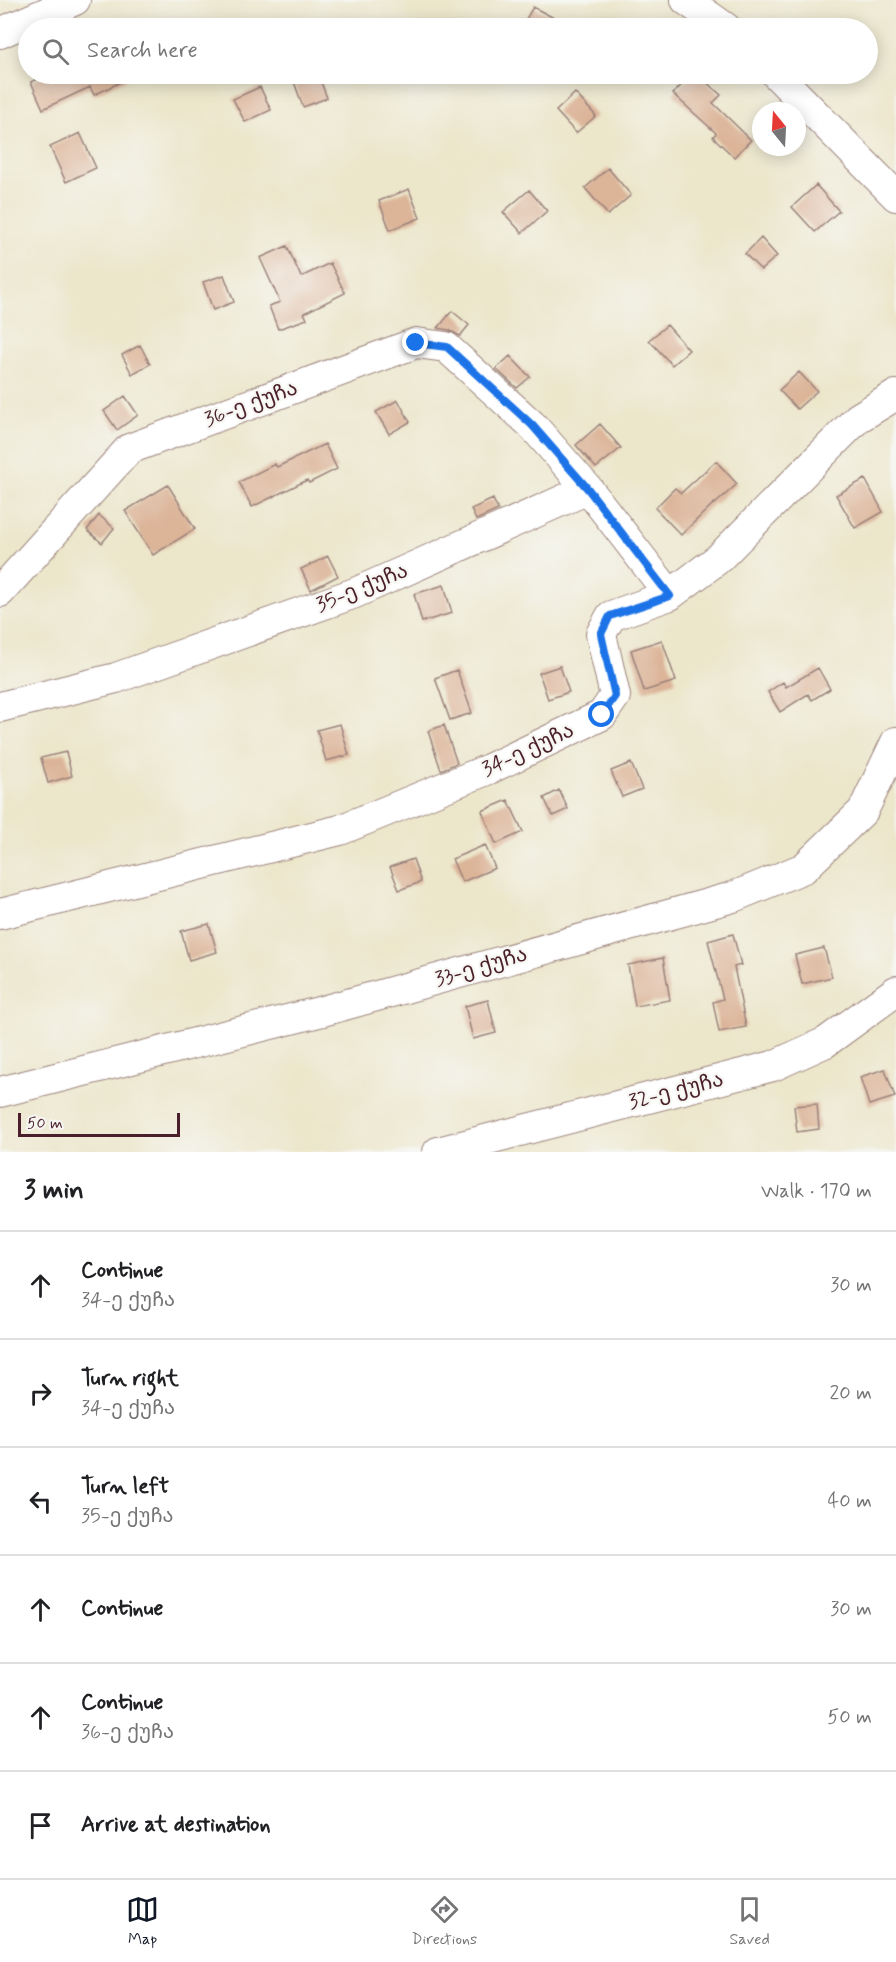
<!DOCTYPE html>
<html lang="en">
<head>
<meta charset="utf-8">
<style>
  body { margin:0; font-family:Mynerve,"Noto Sans Georgian",sans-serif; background:#f6f6f6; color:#202124 }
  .compass { position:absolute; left:752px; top:102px; width:54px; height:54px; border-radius:50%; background:#fff; box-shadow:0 3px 15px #0003; rotate:342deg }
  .scale { position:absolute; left:18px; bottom:15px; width:162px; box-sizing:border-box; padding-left:6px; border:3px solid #4a1f2b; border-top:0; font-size:16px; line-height:21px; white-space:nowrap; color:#4a1f2b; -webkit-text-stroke:4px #f6f6f2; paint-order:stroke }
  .stop { position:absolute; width:18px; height:18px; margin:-14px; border:4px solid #1a73e8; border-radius:50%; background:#fff }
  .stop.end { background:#1a73e8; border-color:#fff; box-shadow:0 2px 6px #0008 }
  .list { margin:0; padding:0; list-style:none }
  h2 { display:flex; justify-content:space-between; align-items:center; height:78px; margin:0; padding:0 24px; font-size:26px }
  h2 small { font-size:20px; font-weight:400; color:#757577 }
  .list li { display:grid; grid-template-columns:39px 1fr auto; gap:18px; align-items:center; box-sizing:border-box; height:108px; padding:0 24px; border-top:2px solid #e0e0e0 }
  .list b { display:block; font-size:22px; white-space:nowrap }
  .list p { margin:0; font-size:20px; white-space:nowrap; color:#757577 }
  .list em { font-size:20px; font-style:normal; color:#757577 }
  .icon { flex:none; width:33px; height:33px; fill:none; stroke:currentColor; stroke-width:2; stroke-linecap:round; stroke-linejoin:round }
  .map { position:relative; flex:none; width:896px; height:1152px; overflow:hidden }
  .search { position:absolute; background:#fff; box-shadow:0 3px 15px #0003; left:18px; right:18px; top:18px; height:66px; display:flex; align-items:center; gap:15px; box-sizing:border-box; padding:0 21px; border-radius:33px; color:#757577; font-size:22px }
  .sheet { height:726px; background:#fff }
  nav { display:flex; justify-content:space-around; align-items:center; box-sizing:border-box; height:84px; border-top:2px solid #e0e0e0; background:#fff; font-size:16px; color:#757577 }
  nav a { display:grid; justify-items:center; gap:3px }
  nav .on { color:#111827 }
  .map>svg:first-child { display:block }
</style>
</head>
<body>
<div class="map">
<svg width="896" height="1152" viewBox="0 0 896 1152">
  <rect width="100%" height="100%" fill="#f6f6f2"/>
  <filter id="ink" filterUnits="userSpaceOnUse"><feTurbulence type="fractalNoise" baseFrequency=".0167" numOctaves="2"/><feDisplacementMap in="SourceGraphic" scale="12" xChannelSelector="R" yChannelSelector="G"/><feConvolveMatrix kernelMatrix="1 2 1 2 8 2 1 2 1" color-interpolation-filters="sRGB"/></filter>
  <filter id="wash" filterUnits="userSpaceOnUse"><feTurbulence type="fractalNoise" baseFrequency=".008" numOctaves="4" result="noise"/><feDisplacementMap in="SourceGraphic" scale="24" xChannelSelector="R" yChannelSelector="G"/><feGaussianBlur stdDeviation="1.35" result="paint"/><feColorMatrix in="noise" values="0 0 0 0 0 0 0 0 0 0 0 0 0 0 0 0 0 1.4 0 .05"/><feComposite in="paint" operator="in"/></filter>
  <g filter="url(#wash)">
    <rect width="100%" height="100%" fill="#ece6cb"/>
    <g id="blocks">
      <path fill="#dcb498" d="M 533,7 L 573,28 L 521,28 Z
        M 49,74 L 137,74 L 94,95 L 90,87 L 43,109 L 31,82 Z
        M 309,74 L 318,74 L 327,98 L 303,107 L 293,79 Z
        M 692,74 L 697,74 L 721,95 L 713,103 L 751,140 L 734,157 L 713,137 L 716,133 L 673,94 Z
        M 260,87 L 271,110 L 245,122 L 233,99 Z
        M 575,93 L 596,116 L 576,133 L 556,111 Z
        M 80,133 L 96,168 L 66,182 L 50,147 Z
        M 608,168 L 631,195 L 608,215 L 585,188 Z
        M 816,185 L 839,211 L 815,232 L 792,207 Z
        M 409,189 L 420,218 L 390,230 L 379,201 Z
        M 529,190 L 547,211 L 522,233 L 503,212 Z
        M 761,238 L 777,256 L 761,270 L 745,254 Z
        M 287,246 L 301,277 L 330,263 L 345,293 L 304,313 L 307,319 L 278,329 L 269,306 L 280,302 L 260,258 Z
        M 224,275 L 234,302 L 213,310 L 203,282 Z
        M 452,311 L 469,325 L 460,336 L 449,330 L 438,328 Z
        M 667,325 L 689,350 L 672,365 L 649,340 Z
        M 140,345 L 150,364 L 132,374 L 122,355 Z
        M 510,356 L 530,377 L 517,388 L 496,369 Z
        M 799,372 L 817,391 L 797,409 L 779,390 Z
        M 125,396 L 138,415 L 117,430 L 104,411 Z
        M 398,400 L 410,422 L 389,434 L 376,412 Z
        M 600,424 L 621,448 L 596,468 L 576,445 Z
        M 325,444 L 337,469 L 309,483 L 307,480 L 252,507 L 239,482 L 275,464 L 277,467 Z
        M 716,461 L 737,484 L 715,504 L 714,503 L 681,535 L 655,508 L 675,488 L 681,493 Z
        M 865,479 L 883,512 L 855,528 L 836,495 Z
        M 168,485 L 195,529 L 153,555 L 125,511 Z
        M 493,499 L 498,510 L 476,520 L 471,509 Z
        M 99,515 L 114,528 L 102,543 L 87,530 Z
        M 328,556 L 338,576 L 311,590 L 301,569 Z
        M 444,585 L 452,613 L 422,622 L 414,594 Z
        M 662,640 L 676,681 L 644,691 L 631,650 Z
        M 560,666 L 569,692 L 548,699 L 539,673 Z
        M 818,668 L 830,689 L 812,700 L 808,694 L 780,712 L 768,692 L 783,682 L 786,687 Z
        M 457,670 L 472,713 L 450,720 L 435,678 Z
        M 340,724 L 349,755 L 326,761 L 317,730 Z
        M 444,725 L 457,763 L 441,770 L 428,731 Z
        M 66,752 L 72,776 L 48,783 L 41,758 Z
        M 631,763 L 642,789 L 622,797 L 611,771 Z
        M 559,790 L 568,809 L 553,816 L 544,798 Z
        M 508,800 L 523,832 L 496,844 L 482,811 Z
        M 485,845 L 495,868 L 462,882 L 452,859 Z
        M 413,859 L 421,882 L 399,890 L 390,867 Z
        M 209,924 L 217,952 L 189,960 L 181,931 Z
        M 733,934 L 741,965 L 734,967 L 746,1027 L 719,1032 L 713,1002 L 723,999 L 708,941 Z
        M 824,948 L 832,977 L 802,984 L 795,955 Z
        M 663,958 L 670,1000 L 635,1006 L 628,965 Z
        M 488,1000 L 496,1033 L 473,1039 L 465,1006 Z
        M 885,1069 L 895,1097 L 869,1105 L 860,1077 Z
        M 817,1104 L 819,1129 L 797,1132 L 794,1106 Z"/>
    </g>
  </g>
  <g filter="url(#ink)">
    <use href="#blocks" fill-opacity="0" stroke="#9b827b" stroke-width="1.5"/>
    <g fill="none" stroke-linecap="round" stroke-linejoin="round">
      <g stroke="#9b827b" stroke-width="32">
        <path id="minor" d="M 686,0 L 726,28
          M 0,33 L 75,0
          M 776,74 L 896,196
          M 0,592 L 129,449 L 416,343 L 446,347 L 532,425 L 588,489
          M 0,707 L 116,678 L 355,593 L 588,489 L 670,595
          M 0,914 L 340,830 L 489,769 L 602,715 L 615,696 L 601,634 L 611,616 L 670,595 L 718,559 L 858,418 L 896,395
          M 0,1092 L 319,1012 L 733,897 L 804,868 L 863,811 L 896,742
          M 438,1152 L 773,1066 L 826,1042 L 896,991"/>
      </g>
      <use href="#minor" stroke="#fff" stroke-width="30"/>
    </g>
  </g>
  <g fill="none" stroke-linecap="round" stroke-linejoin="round" filter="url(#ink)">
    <path stroke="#1a73e8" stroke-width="8" d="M 416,343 L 447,347 L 532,425 L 588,489 L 670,596 L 610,616 L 601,634 L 615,696 L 602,715"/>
  </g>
  <g text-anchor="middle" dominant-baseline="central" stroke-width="4.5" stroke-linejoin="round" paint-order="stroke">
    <g font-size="21" fill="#4a1f2b" stroke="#f6f6f2">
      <text transform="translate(251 404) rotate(-20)">36-ე ქუჩა</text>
      <text transform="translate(362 588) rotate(-22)">35-ე ქუჩა</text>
      <text transform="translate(528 750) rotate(-25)">34-ე ქუჩა</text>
      <text transform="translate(481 967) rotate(-16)">33-ე ქუჩა</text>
      <text transform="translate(676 1091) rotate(-14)">32-ე ქუჩა</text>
    </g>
  </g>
</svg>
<svg class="compass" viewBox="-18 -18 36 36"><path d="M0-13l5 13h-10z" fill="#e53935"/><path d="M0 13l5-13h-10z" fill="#757577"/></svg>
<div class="scale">50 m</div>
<div class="stop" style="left:602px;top:715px"></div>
<div class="stop end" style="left:416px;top:343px"></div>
<div class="search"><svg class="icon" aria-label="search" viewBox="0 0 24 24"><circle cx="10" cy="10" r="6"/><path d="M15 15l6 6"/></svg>Search here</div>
</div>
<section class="sheet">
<h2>3 min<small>Walk · 170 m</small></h2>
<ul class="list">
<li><svg class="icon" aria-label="ahead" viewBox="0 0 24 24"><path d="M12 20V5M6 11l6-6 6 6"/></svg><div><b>Continue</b><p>34-ე ქუჩა</p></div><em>30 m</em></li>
<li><svg class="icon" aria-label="right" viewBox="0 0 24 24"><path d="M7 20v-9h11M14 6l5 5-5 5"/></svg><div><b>Turn right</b><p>34-ე ქუჩა</p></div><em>20 m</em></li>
<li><svg class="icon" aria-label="left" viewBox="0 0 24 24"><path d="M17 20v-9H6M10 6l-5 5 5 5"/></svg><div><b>Turn left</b><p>35-ე ქუჩა</p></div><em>40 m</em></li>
<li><svg class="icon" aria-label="ahead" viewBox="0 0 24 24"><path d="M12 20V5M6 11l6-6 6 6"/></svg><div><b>Continue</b></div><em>30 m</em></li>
<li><svg class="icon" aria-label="ahead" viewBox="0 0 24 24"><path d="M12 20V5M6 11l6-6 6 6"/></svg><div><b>Continue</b><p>36-ე ქუჩა</p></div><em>50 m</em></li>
<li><svg class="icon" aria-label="arrive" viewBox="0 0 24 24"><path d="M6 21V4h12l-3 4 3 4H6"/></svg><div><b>Arrive at destination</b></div></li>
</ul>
</section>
<nav>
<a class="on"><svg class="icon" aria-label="map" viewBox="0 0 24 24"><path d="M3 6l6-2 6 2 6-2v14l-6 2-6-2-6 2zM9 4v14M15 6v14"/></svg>Map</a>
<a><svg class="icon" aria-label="directions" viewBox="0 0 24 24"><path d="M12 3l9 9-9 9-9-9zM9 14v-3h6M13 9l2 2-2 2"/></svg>Directions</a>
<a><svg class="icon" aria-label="saved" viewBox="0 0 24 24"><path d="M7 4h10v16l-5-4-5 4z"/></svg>Saved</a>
</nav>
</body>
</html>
